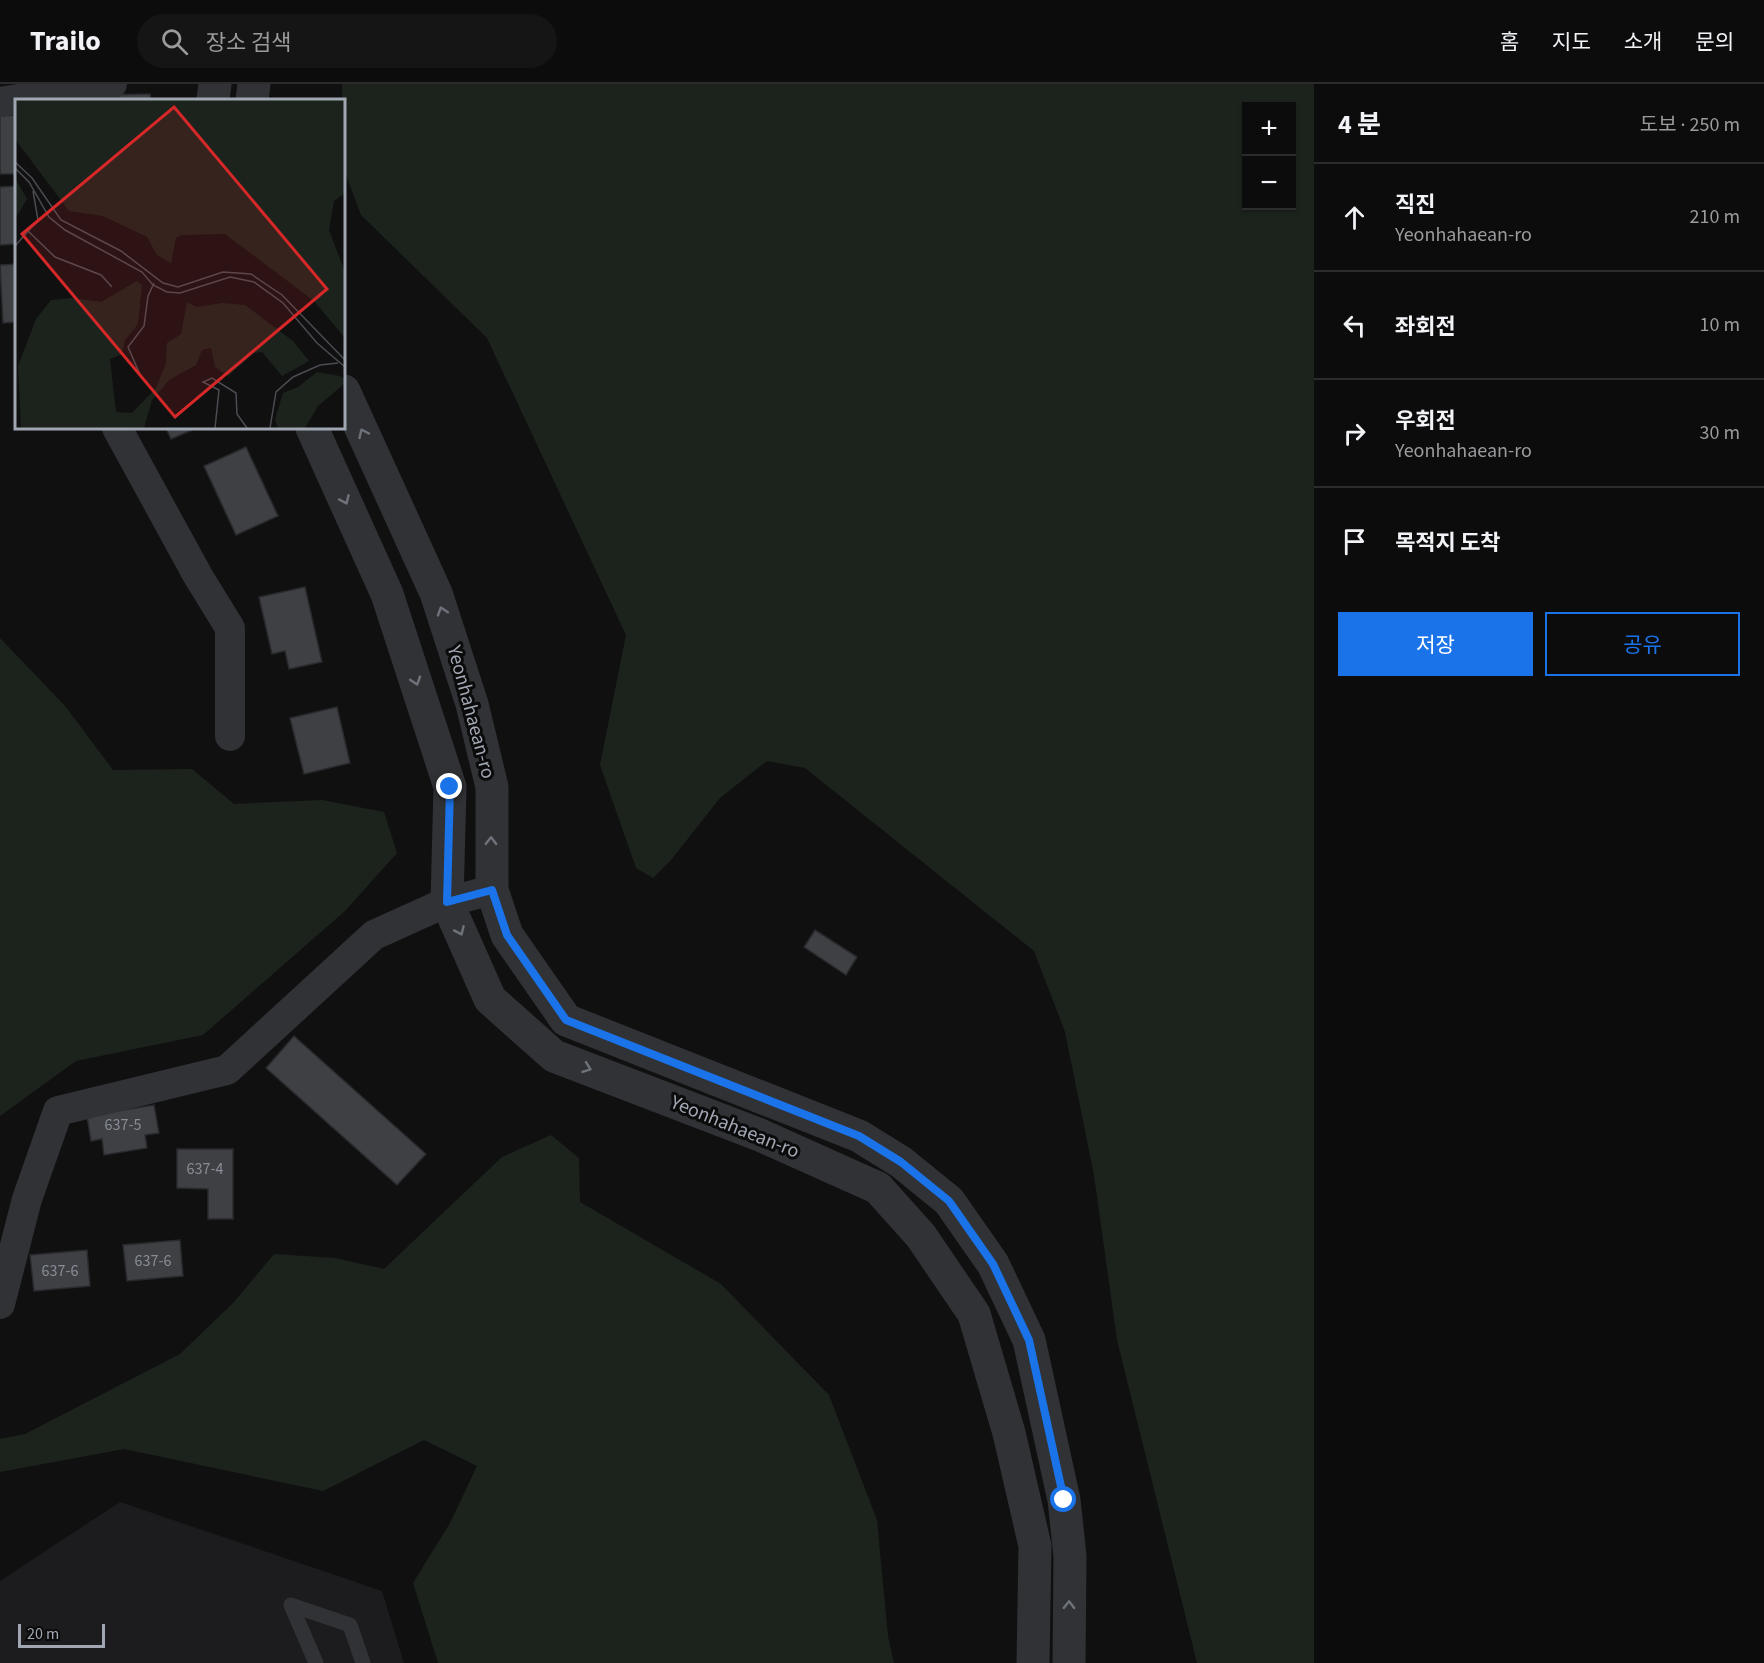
<!DOCTYPE html>
<html lang="ko">
<head>
<meta charset="utf-8">
<style>
  body { margin:0; font-family:"Source Sans 3","Noto Sans KR",sans-serif; background:#151516; color:#f1f3f6 }
  .controls { position:absolute; right:18px; top:18px; display:grid; overflow:hidden; border-radius:0px; box-shadow:0 2px 4px #0004 }
  .controls button { width:54px; height:54px; display:grid; place-items:center; padding:0; border:0; border-bottom:2px solid #2c2c2e; background:#0c0c0d; color:#f1f3f6; font:30px sans-serif }
  .scale { position:absolute; left:18px; bottom:15px; width:87px; box-sizing:border-box; padding-left:6px; border:3px solid #a0a7b2; border-top:0; font-size:16px; line-height:21px; white-space:nowrap; color:#a0a7b2; -webkit-text-stroke:4px #0b0b0c; paint-order:stroke }
  .stop { position:absolute; width:18px; height:18px; margin:-14px; border:4px solid #1a73e8; border-radius:50%; background:#fff }
  .stop.end { background:#1a73e8; border-color:#fff; box-shadow:0 2px 6px #0008 }
  .list { margin:0; padding:0; list-style:none }
  h2 { display:flex; justify-content:space-between; align-items:center; height:78px; margin:0; padding:0 24px; font-size:26px }
  h2 small { font-size:20px; font-weight:400; color:#9a9b9d }
  .list li { display:grid; grid-template-columns:39px 1fr auto; gap:18px; align-items:center; box-sizing:border-box; height:108px; padding:0 24px; border-top:2px solid #2c2c2e }
  .list b { display:block; font-size:22px; white-space:nowrap }
  .list p { margin:0; font-size:20px; white-space:nowrap; color:#9a9b9d }
  .list em { font-size:20px; font-style:normal; color:#9a9b9d }
  .actions { display:flex; gap:12px; padding:18px 24px }
  .actions a { flex:1; padding:14px 0; border:2px solid #1a73e8; border-radius:0px; text-align:center; font-size:21px; color:#1a73e8 }
  .actions .main { background:#1a73e8; color:#fff }
  .icon { flex:none; width:33px; height:33px; fill:none; stroke:currentColor; stroke-width:2; stroke-linecap:round; stroke-linejoin:round }
  .map { position:relative; flex:none; width:1314px; height:1579px; overflow:hidden }
  header { display:flex; align-items:center; gap:36px; box-sizing:border-box; height:84px; padding:0 30px; background:#0c0c0d; border-bottom:2px solid #2c2c2e }
  header strong { font-size:28px }
  nav { display:flex; gap:33px; margin-inline-start:auto; font-size:21px }
  .search { width:420px; height:54px; background:#151516; display:flex; align-items:center; gap:15px; box-sizing:border-box; padding:0 21px; border-radius:33px; color:#9a9b9d; font-size:22px }
  main { display:flex }
  aside { flex:1; background:#0c0c0d }
  .map>svg:first-child { display:block }
</style>
</head>
<body>
<header>
<strong>Trailo</strong>
<div class="search"><svg class="icon" aria-label="search" viewBox="0 0 24 24"><circle cx="10" cy="10" r="6"/><path d="M15 15l6 6"/></svg>장소 검색</div>
<nav><a>홈</a><a>지도</a><a>소개</a><a>문의</a></nav>
</header>
<main>
<div class="map">
<svg width="1314" height="1579" viewBox="0 0 1314 1579">
  <rect width="100%" height="100%" fill="#101011"/>
  <path fill="#1c1c1e" d="M 120,1418 L 382,1507 L 404,1579 L 0,1579 L 0,1497 Z"/>
  <path fill="#1c231c" fill-rule="evenodd" d="M 342,0 L 1314,0 L 1314,1579 L 1197,1579 L 1117,1256 L 1094,1091 L 1065,948 L 1034,867 L 805,684 L 767,677 L 720,714 L 671,776 L 653,794 L 636,784 L 600,681 L 626,551 L 487,254 L 361,131 L 344,86 ZM 1246,22 L 1292,22 L 1292,122 L 1246,122 Z
    M 0,554 L 66,623 L 113,686 L 192,685 L 234,720 L 322,716 L 384,728 L 397,769 L 345,827 L 203,951 L 76,977 L 0,1032 Z
    M 551,1051 L 579,1074 L 580,1118 L 721,1200 L 829,1311 L 877,1436 L 888,1552 L 894,1579 L 438,1579 L 413,1499 L 450,1439 L 477,1382 L 424,1356 L 323,1407 L 124,1365 L 0,1388 L 0,1355 L 25,1350 L 180,1270 L 234,1218 L 274,1170 L 335,1174 L 384,1185 L 502,1073 Z"/>
  <path fill="#3e4044" stroke="#292a2d" stroke-width="1.5" d="M 150,10 L 151,16 L 103,16 L 103,11 Z
    M 16,31 L 16,90 L 0,90 L 0,32 Z
    M 16,102 L 16,160 L 0,161 L 0,103 Z
    M 16,180 L 16,238 L 3,239 L 0,181 Z
    M 166,344 L 197,344 L 171,355 Z
    M 246,363 L 278,432 L 236,451 L 204,382 Z
    M 305,503 L 322,578 L 289,585 L 285,567 L 272,570 L 259,513 Z
    M 337,623 L 350,679 L 304,690 L 290,634 Z
    M 815,846 L 857,873 L 846,891 L 804,863 Z
    M 294,952 L 426,1070 L 397,1101 L 266,984 Z
    M 154,1021 L 159,1049 L 145,1051 L 147,1064 L 104,1071 L 102,1055 L 91,1057 L 87,1032 Z
    M 177,1065 L 233,1065 L 233,1135 L 208,1135 L 208,1105 L 177,1104 Z
    M 180,1156 L 183,1192 L 127,1197 L 123,1161 Z
    M 87,1166 L 90,1202 L 34,1207 L 30,1171 Z"/>
  <g fill="none" stroke-linecap="round" stroke-linejoin="round">
    <path stroke="#313236" stroke-width="15" d="M 316,1579 L 291,1521 L 350,1541 L 363,1579"/>
    <path stroke="#313236" stroke-width="30" d="M 0,18 L 112,0
      M 117,344 L 198,492 L 230,544 L 230,652
      M 0,1220 L 27,1115 L 58,1027 L 227,986 L 374,851 L 447,818 L 492,806"/>
    <path stroke="#313236" stroke-width="33" d="M 213,16 L 215,0
      M 252,16 L 254,0
      M 344,307 L 436,509 L 472,620 L 492,703 L 492,806 L 507,851 L 566,936 L 859,1052 L 901,1078 L 949,1117 L 993,1180 L 1029,1256 L 1064,1416 L 1070,1472 L 1069,1579
      M 312,344 L 387,510 L 450,703 L 447,818 L 490,915 L 554,972 L 760,1051 L 878,1104 L 921,1152 L 974,1230 L 1009,1349 L 1035,1462 L 1033,1579"/>
  </g>
  <defs><path id="oneway-chevron" d="M-2-3.5L2.5 0L-2 3.5" fill="none" stroke-width="1.6" stroke-linecap="round" stroke-linejoin="round" transform="scale(1.5)"/></defs>
  <g stroke="#6e727a">
    <use href="#oneway-chevron" transform="translate(363 349) rotate(-115)"/>
    <use href="#oneway-chevron" transform="translate(345 416) rotate(66)"/>
    <use href="#oneway-chevron" transform="translate(442 527) rotate(-108)"/>
    <use href="#oneway-chevron" transform="translate(416 597) rotate(72)"/>
    <use href="#oneway-chevron" transform="translate(491 757) rotate(-89)"/>
    <use href="#oneway-chevron" transform="translate(460 847) rotate(66)"/>
    <use href="#oneway-chevron" transform="translate(587 984) rotate(20)"/>
    <use href="#oneway-chevron" transform="translate(1069 1521) rotate(-89)"/>
  </g>
  <g fill="none" stroke-linecap="round" stroke-linejoin="round">
    <path stroke="#1a73e8" stroke-width="8" d="M 450,703 L 447,818 L 492,806 L 507,851 L 566,936 L 859,1052 L 901,1078 L 949,1117 L 993,1180 L 1029,1256 L 1064,1416"/>
  </g>
  <g text-anchor="middle" dominant-baseline="central" stroke-width="6" stroke-linejoin="round" paint-order="stroke">
    <g font-size="16" fill="#888d96">
      <text x="123" y="1041">637-5</text>
      <text x="205" y="1085">637-4</text>
      <text x="153" y="1177">637-6</text>
      <text x="60" y="1187">637-6</text>
    </g>
    <g font-size="20" fill="#a0a7b2" stroke="#0b0b0c">
      <text transform="translate(471 628) rotate(75)">Yeonhahaean-ro</text>
      <text transform="translate(735 1043) rotate(22)">Yeonhahaean-ro</text>
    </g>
  </g>
  <g transform="translate(15 15)">
    <rect width="330" height="330" fill="#101011"/>
    <path d="M 0,1 L 330,1 L 330,94 L 319,102 L 314,131 L 330,173 L 330,239 L 299,202 L 210,135 L 166,136 L 161,139 L 156,164 L 142,156 L 132,138 L 88,117 L 54,112 L 0,40 ZM 0,79 L 12,100 L 0,120 ZM 122,182 L 127,186 L 123,225 L 110,241 L 107,255 L 95,260 L 101,313 L 117,314 L 141,289 L 151,264 L 152,244 L 166,235 L 172,203 L 182,208 L 207,204 L 230,206 L 278,242 L 294,262 L 267,277 L 247,253 L 239,254 L 213,277 L 200,268 L 196,249 L 187,251 L 181,266 L 154,281 L 137,301 L 129,329 L 6,329 L 3,267 L 21,220 L 36,201 L 57,199 L 86,203 ZM 302,273 L 325,277 L 330,280 L 329,285 L 303,307 L 290,329 L 263,329 L 260,320 L 268,294 L 283,288 Z" fill="#1c231c"/>
    <path fill="none" stroke="#4a4c51" stroke-width="1.5" d="M 0,63 L 17,79 L 46,121 L 106,152 L 148,184 L 163,188 L 208,173 L 236,175 L 267,196 L 330,261M 0,69 L 14,83 L 34,118 L 50,131 L 127,173 L 138,186 L 152,193 L 165,194 L 215,178 L 239,183 L 268,204 L 302,244 L 330,268M 13,132 L 40,158 L 86,176 L 97,188M 0,147 L 23,121 L 18,92M 127,280 L 113,248 L 129,227 L 133,197 L 139,184M 200,329 L 204,291 L 188,283 L 197,279 L 221,294 L 222,315 L 232,329M 255,329 L 261,293 L 278,278 L 305,266 L 323,264"/>
    <path fill="#d62828" fill-opacity="0.15" stroke="#d62828" stroke-width="3" d="M 159,8 L 312,190 L 160,318 L 7,135 Z"/>
    <rect width="330" height="330" fill="none" stroke="#a0a7b2" stroke-width="3"/>
  </g>
</svg>
<div class="controls">
<button>+</button>
<button>−</button>
</div>
<div class="scale">20 m</div>
<div class="stop" style="left:1064px;top:1416px"></div>
<div class="stop end" style="left:450px;top:703px"></div>
</div>
<aside>
<h2>4 분<small>도보 · 250 m</small></h2>
<ul class="list">
<li><svg class="icon" aria-label="ahead" viewBox="0 0 24 24"><path d="M12 20V5M6 11l6-6 6 6"/></svg><div><b>직진</b><p>Yeonhahaean-ro</p></div><em>210 m</em></li>
<li><svg class="icon" aria-label="left" viewBox="0 0 24 24"><path d="M17 20v-9H6M10 6l-5 5 5 5"/></svg><div><b>좌회전</b></div><em>10 m</em></li>
<li><svg class="icon" aria-label="right" viewBox="0 0 24 24"><path d="M7 20v-9h11M14 6l5 5-5 5"/></svg><div><b>우회전</b><p>Yeonhahaean-ro</p></div><em>30 m</em></li>
<li><svg class="icon" aria-label="arrive" viewBox="0 0 24 24"><path d="M6 21V4h12l-3 4 3 4H6"/></svg><div><b>목적지 도착</b></div></li>
</ul>
<div class="actions"><a class="main">저장</a><a>공유</a></div>
</aside>
</main>
</body>
</html>
